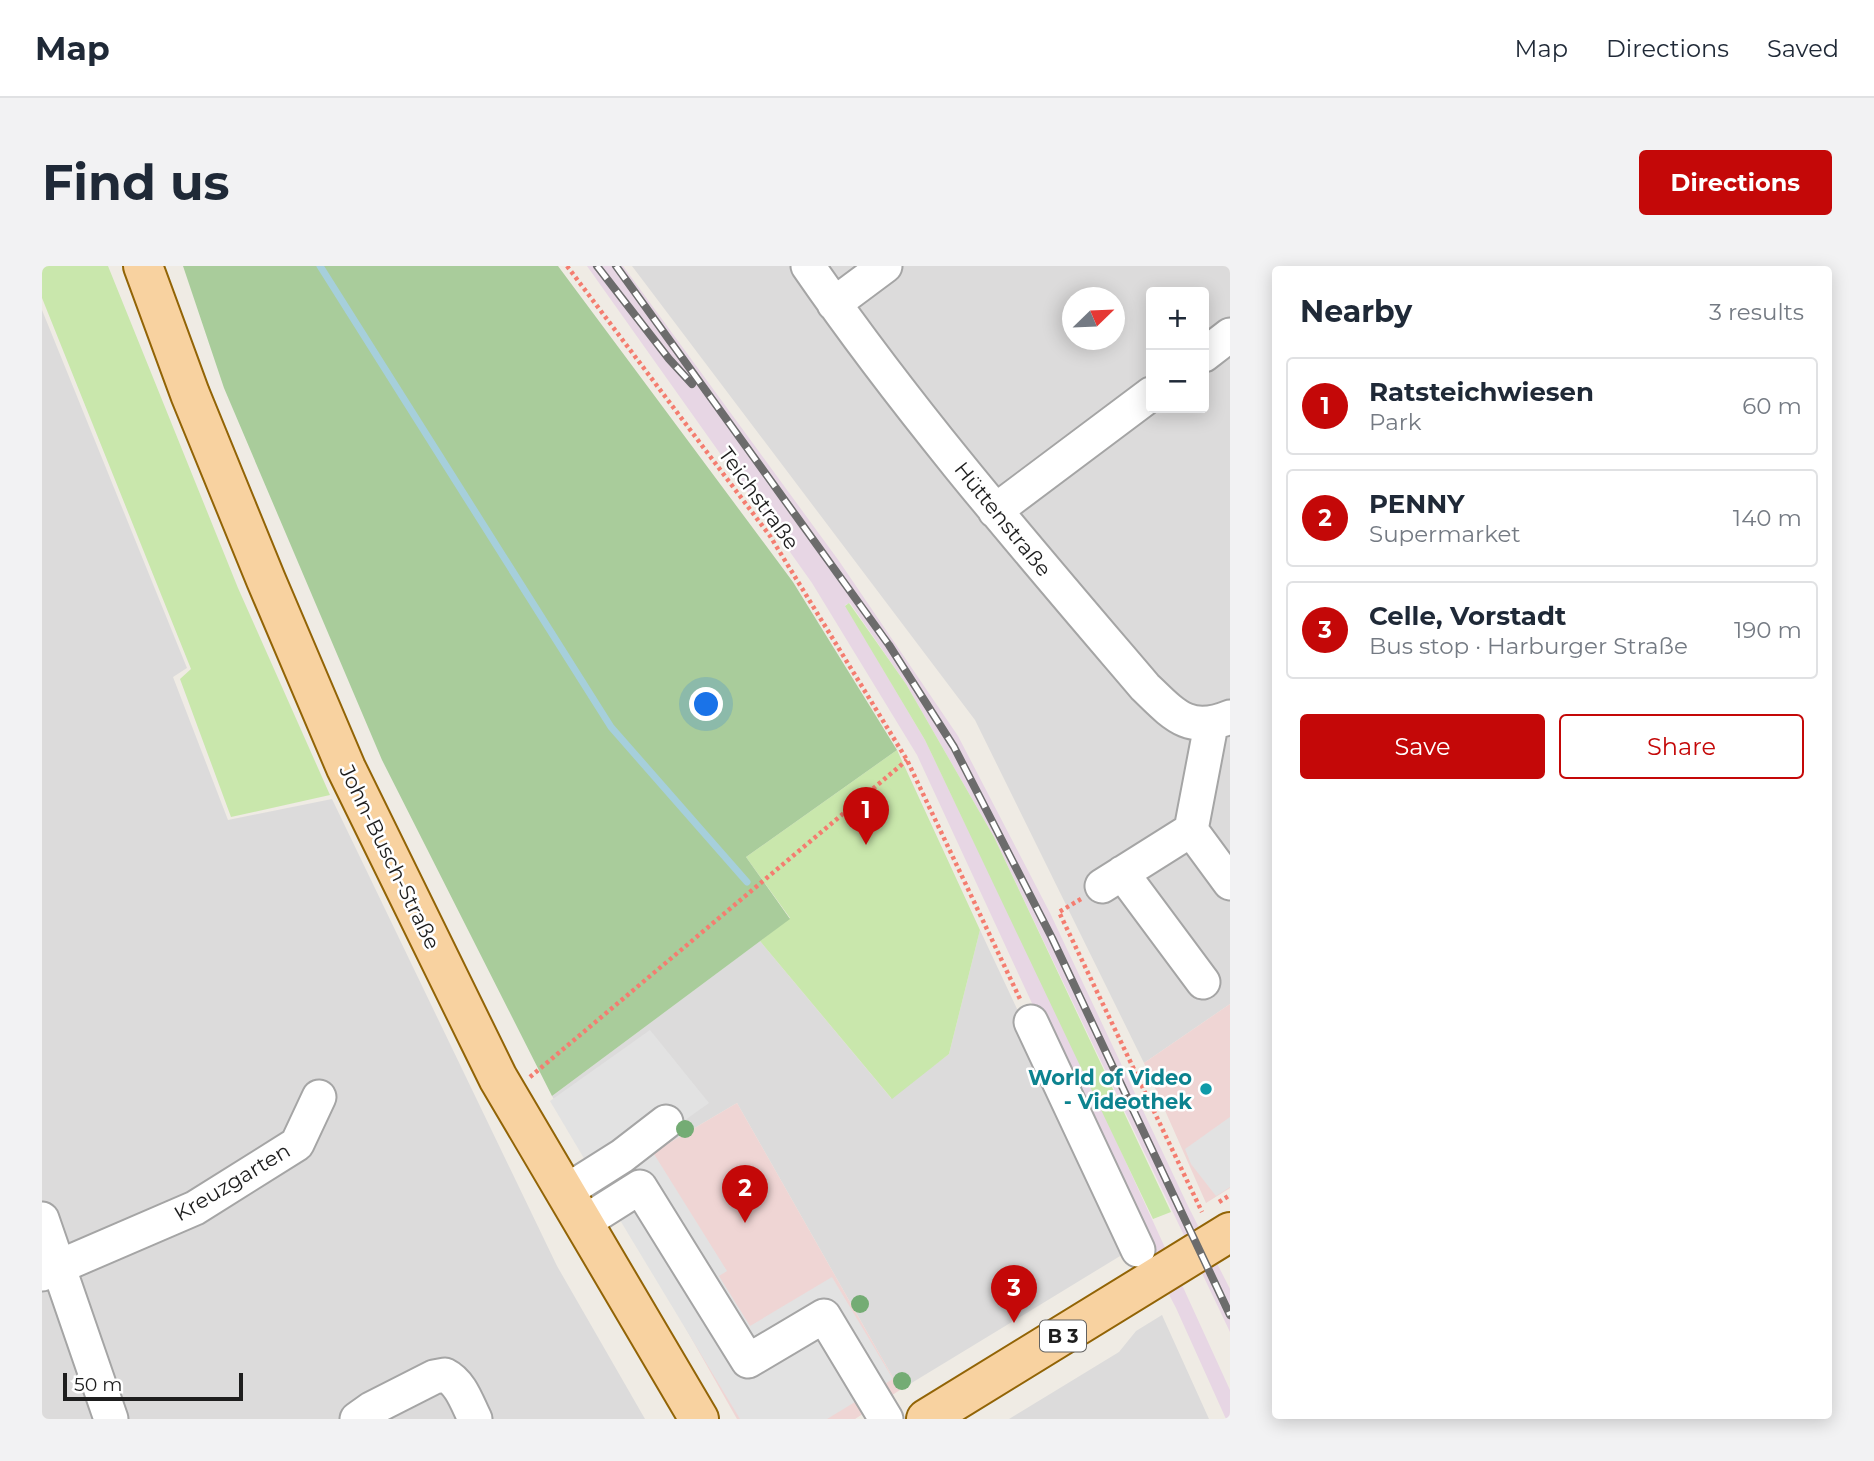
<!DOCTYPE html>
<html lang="en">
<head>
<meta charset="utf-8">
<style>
  body { margin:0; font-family:Montserrat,sans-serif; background:#f2f2f3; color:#1f2937 }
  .controls { position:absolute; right:21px; top:21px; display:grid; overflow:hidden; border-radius:7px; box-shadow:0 4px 18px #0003 }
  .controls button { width:63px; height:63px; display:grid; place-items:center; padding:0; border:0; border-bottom:2px solid #e0e1e3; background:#fff; color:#1f2937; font:35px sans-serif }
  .compass { position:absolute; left:1020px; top:21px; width:63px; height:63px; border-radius:50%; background:#fff; box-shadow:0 4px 18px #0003; rotate:67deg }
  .scale { position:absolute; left:21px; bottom:18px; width:180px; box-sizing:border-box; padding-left:7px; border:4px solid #1e1e1e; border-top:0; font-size:19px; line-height:24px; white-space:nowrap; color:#1e1e1e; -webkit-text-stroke:5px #fff; paint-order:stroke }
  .you { position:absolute; left:665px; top:439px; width:24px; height:24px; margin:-18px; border:5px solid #fff; border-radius:50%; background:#1a73e8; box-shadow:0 0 0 10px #1a73e833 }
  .badge { display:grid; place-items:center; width:46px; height:46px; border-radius:50%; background:#c40808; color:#fff; font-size:23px; font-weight:700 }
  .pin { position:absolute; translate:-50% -58px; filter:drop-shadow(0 2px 4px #0008) }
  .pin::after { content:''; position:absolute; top:37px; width:24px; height:21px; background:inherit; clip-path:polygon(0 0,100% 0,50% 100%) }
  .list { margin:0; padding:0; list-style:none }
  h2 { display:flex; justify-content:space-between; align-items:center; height:91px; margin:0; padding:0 28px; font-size:30px }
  h2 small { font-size:23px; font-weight:400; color:#747a83 }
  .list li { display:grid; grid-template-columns:46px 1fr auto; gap:21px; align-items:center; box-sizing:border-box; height:98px; margin:0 14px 14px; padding:0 14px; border:2px solid #e0e1e3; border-radius:7px }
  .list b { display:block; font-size:26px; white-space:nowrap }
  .list p { margin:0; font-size:23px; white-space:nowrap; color:#747a83 }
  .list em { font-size:23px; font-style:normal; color:#747a83 }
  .actions { display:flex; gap:14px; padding:21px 28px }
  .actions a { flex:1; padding:16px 0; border:2px solid #c40808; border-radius:7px; text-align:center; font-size:24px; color:#c40808 }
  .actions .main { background:#c40808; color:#fff }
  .map { position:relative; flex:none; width:1188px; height:1153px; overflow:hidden; border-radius:7px }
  header { display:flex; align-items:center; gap:42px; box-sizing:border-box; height:98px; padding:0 35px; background:#fff; border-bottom:2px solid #e0e1e3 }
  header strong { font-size:33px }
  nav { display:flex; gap:38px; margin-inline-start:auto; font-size:24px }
  .intro { display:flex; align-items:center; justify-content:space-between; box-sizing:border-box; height:168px; padding:0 42px }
  h1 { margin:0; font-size:49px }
  .button { padding:18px 32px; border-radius:7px; background:#c40808; color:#fff; font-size:24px; font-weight:700 }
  main { display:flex; gap:42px; padding:0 42px }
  aside { flex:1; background:#fff; border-radius:7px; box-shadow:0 4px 18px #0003 }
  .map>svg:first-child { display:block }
</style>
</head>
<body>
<header>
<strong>Map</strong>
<nav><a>Map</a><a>Directions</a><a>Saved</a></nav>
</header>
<div class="intro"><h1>Find us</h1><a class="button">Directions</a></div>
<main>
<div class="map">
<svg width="1188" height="1153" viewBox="0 0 1188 1153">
  <rect width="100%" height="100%" fill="#efebe4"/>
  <path fill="#dcdbdb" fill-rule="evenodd" d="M 590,0 L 1188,0 L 1188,738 L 1102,797 L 933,454 ZM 1109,26 L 1162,26 L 1162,142 L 1109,142 ZM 1030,32 L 1072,32 L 1072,74 L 1030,74 Z
    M 0,44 L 145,402 L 131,411 L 186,554 L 290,533 L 515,1000 L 603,1153 L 0,1153 Z
    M 938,664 L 1088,984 L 858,1124 L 695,837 L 561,916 L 510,830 L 718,675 L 849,832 L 907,788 Z
    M 1120,1049 L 1167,1153 L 967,1153 L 1077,1086 L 1094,1065 Z"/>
  <path fill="#efd5d4" d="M 1188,738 L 1188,922 L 1164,937 L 1102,797 Z
    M 695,837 L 858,1124 L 813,1153 L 695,1153 L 561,916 Z"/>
  <path fill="#e7d6e4" d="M 545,0 L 581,0 L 797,295 L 916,470 L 1008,647 L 1146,940 L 1188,1023 L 1188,1066 L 952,571 L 864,418 L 808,337 L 803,339 L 883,474 L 1046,813 L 1188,1124 L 1188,1153 L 1184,1153 L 1134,1042 L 1107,990 L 875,489 L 770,317 Z"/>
  <path fill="#c9e7ac" d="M 0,0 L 66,0 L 196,322 L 288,529 L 189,551 L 138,413 L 149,403 L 0,32 Z
    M 807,337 L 864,418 L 952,571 L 1129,946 L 1111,953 L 883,474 L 803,340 Z
    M 855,484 L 938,664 L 907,788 L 850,833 L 718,675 L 748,652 L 704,591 Z"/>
  <path fill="#a9cc9b" d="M 141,0 L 516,0 L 751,316 L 855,484 L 704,591 L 748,653 L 510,830 L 340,494 L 182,122 Z"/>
  <path fill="#e2e2e2" d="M 608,764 L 667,837 L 556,916 L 508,835 Z
    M 1188,851 L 1188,921 L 1174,930 L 1149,898 L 1143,883 Z
    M 612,888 L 685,1005 L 677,1010 L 708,1060 L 790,1011 L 851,1113 L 785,1153 L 698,1153 L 558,921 Z"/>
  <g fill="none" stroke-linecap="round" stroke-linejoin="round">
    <path stroke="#a6cfdb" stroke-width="7" d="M 278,0 L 569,461 L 705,616"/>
    <g stroke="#a5a5a5" stroke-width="37">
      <path id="minor" d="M 766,0 C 868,148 987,285 1103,421 C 1132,449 1147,468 1188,451
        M 792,38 L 843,0
        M 1162,89 L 1188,69
        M 953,245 L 1109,128
        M 1149,564 L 1188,617
        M 1080,607 L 1161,716
        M 1060,620 L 1149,564 L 1169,459
        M 989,756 L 1096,984
        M 523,926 L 580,890 L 624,856
        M 0,953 L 69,1153
        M 541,957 L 598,921 L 706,1095 L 782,1050 L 844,1153
        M 0,1008 L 153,942 L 255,878 L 277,831
        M 315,1153 L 329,1143 L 392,1111 L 403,1109 C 419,1117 425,1137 433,1153"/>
    </g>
    <g stroke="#926406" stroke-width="42">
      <path id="major" d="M 101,0 L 148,128 L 224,314 L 304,502 L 456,812 L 657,1153
        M 884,1153 L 1188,966"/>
    </g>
    <path stroke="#f47d70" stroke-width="4.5" stroke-dasharray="3.5 3.5" stroke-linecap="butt" d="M 525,0 L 728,270 L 865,494 L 978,733
      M 1039,633 L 1017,646 L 1160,946
      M 488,811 L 865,494
      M 1177,936 L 1188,929"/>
    <use href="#minor" stroke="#fff" stroke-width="33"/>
    <use href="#major" stroke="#f8d2a0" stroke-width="38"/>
    <g stroke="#6c6c6c" stroke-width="8">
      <path id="rail" d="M 555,0 L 627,93 L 650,118
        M 574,0 L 847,379 L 912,481 L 1010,672 L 1188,1049"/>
    </g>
    <use href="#rail" stroke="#fff" stroke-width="5" stroke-dasharray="16" stroke-linecap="butt"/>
  </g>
  <g fill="#74ac74">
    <circle cx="643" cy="863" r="9"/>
    <circle cx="818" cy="1038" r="9"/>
    <circle cx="860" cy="1115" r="9"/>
  </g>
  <circle fill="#0f9aa8" stroke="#fff" stroke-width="2.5" cx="1164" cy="823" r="7"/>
  <g text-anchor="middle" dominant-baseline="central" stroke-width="5" stroke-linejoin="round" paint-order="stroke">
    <rect fill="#fff" stroke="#626262" stroke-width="2" x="998" y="1054.5" width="46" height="31" rx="5"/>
    <g font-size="19" font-weight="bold" fill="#1e1e1e">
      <text x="1021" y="1070">B 3</text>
    </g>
    <g font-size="21" fill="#1e1e1e" stroke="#fff">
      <text transform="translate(717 232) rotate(54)">Teichstraße</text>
      <text transform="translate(961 253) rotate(51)">Hüttenstraße</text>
      <text transform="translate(348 591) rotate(64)">John-Busch-Straße</text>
      <text transform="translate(190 916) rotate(-31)">Kreuzgarten</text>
    </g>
    <g font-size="21" font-weight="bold" fill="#0d838f" stroke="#fff" text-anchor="end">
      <text x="1150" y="811">World of Video<tspan x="1150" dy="24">- Videothek</tspan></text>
    </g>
  </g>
</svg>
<div class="controls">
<button>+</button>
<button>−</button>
</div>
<svg class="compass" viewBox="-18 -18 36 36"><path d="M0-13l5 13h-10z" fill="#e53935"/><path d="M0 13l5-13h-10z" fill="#747a83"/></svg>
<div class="scale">50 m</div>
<div class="you"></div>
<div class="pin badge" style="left:824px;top:579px">1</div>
<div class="pin badge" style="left:703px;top:957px">2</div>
<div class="pin badge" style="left:972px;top:1057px">3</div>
</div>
<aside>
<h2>Nearby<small>3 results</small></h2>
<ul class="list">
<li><span class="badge">1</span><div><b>Ratsteichwiesen</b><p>Park</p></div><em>60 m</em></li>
<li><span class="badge">2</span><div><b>PENNY</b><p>Supermarket</p></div><em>140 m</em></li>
<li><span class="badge">3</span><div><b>Celle, Vorstadt</b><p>Bus stop · Harburger Straße</p></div><em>190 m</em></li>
</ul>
<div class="actions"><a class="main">Save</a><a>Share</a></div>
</aside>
</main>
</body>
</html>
